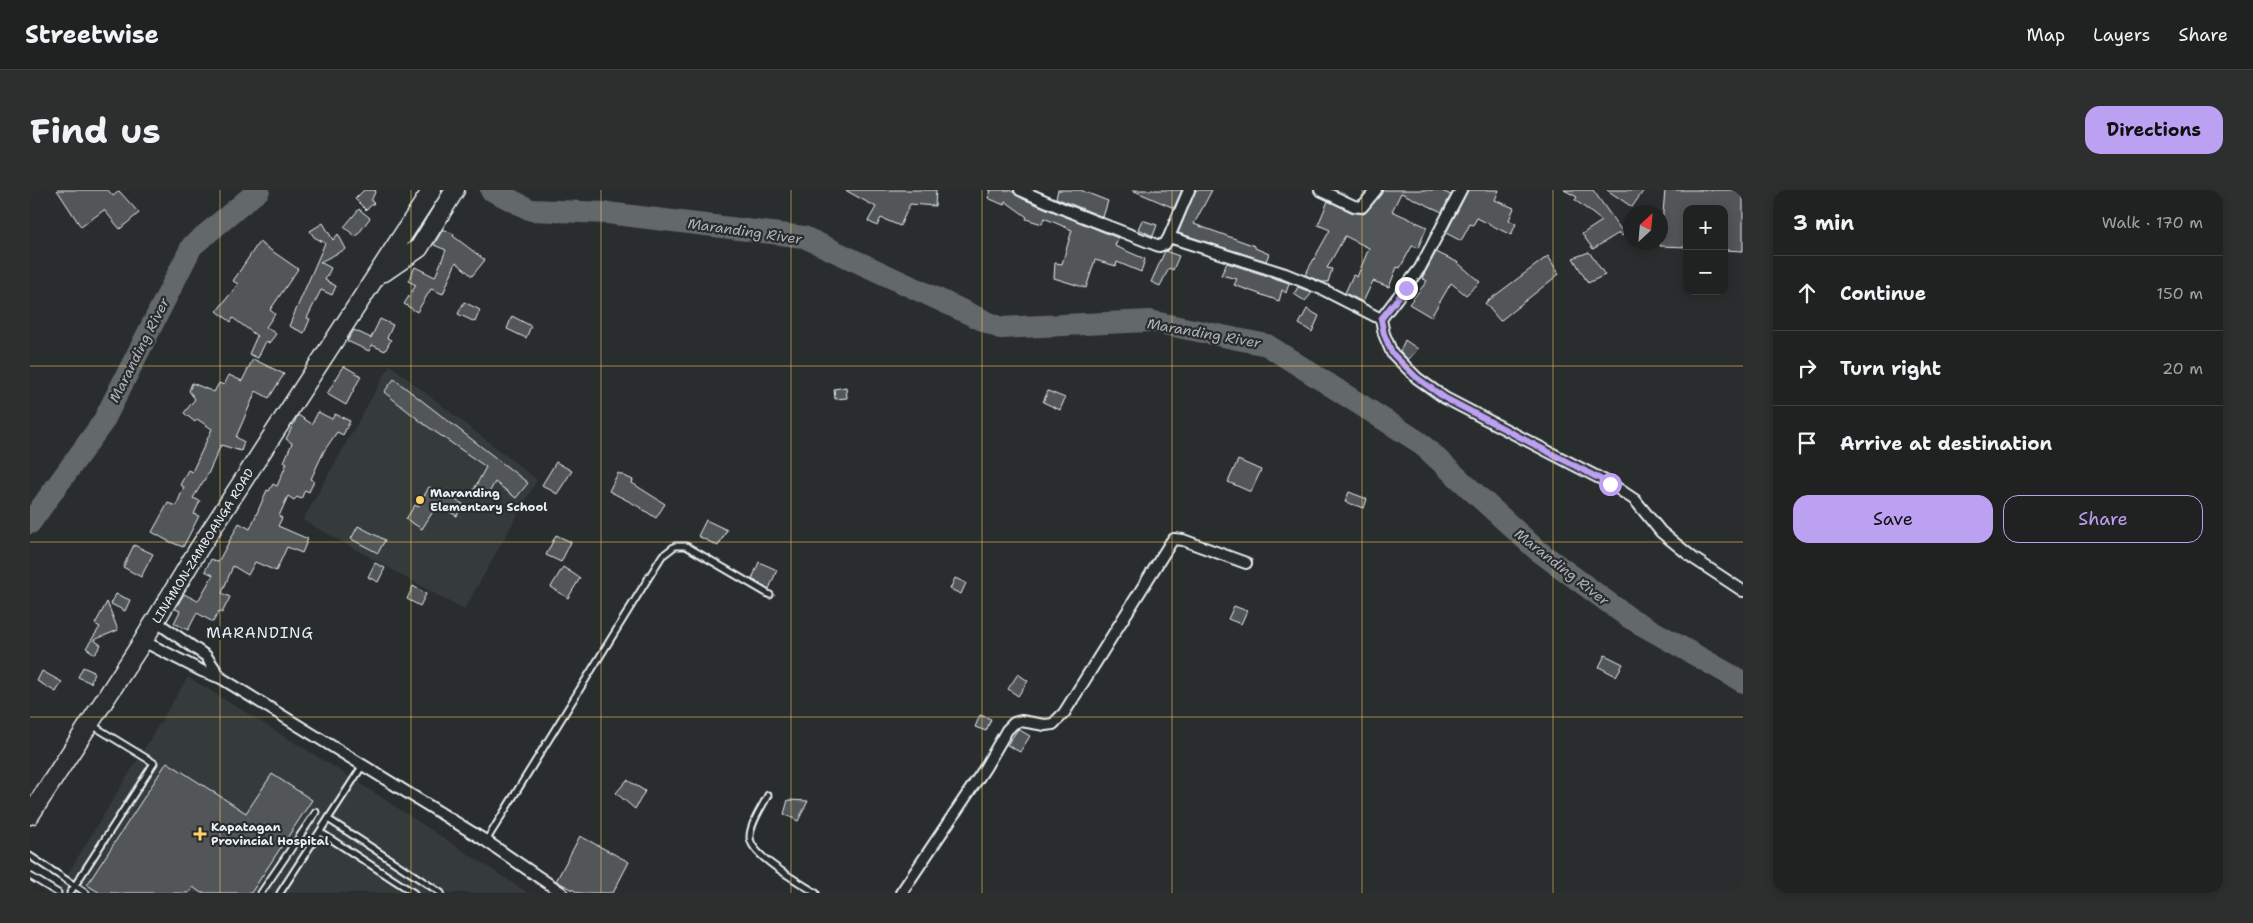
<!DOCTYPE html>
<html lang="en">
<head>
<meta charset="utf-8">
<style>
  body { margin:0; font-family:"Shantell Sans",sans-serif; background:#2d2f2f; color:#f1f3f6 }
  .controls { position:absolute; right:15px; top:15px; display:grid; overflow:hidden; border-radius:10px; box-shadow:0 2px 12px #0003 }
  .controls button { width:45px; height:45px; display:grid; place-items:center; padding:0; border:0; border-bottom:1px solid #3d3f40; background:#202222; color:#f1f3f6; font:25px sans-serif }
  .compass { position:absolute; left:1593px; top:15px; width:45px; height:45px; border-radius:50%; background:#202222; box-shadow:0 2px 12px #0003; rotate:26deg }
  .stop { position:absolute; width:15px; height:15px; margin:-11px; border:4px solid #bca0f2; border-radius:50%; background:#fff }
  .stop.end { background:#bca0f2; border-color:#fff; box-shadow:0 1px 5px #0008 }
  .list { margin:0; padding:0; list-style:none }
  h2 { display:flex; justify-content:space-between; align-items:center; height:65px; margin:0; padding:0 20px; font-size:21px }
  h2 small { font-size:16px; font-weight:400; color:#a2a4a5 }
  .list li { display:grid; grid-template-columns:32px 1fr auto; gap:15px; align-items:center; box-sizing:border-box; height:75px; padding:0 20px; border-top:1px solid #3d3f40 }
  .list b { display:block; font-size:19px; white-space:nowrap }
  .list em { font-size:16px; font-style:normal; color:#a2a4a5 }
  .actions { display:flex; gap:10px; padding:15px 20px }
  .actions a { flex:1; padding:11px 0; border:1px solid #bca0f2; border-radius:15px; text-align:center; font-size:18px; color:#bca0f2 }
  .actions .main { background:#bca0f2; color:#111 }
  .icon { flex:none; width:28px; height:28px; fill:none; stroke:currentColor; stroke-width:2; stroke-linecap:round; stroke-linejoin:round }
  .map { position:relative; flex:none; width:1713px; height:703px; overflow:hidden; border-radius:15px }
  header { display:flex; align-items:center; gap:30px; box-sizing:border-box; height:70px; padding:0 25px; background:#202222; border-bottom:1px solid #3d3f40 }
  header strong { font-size:24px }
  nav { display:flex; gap:28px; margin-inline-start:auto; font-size:18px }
  .intro { display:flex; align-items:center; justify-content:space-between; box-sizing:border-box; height:120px; padding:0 30px }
  h1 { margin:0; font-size:35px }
  .button { padding:12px 22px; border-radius:15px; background:#bca0f2; color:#111; font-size:18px; font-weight:700 }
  main { display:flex; gap:30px; padding:0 30px }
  aside { flex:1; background:#202222; border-radius:15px; box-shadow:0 2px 12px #0003 }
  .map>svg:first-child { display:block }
</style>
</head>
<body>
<header>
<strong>Streetwise</strong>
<nav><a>Map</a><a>Layers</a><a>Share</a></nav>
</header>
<div class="intro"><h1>Find us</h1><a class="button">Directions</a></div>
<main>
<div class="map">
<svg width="1713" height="703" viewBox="0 0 1713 703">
  <rect width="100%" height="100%" fill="#2a2d2e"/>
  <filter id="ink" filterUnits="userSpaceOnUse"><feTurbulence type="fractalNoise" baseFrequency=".02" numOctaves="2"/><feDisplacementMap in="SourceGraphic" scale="10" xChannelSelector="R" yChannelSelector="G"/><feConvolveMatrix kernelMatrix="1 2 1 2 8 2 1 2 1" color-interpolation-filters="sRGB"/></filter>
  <g filter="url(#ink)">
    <path fill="#363a3b" d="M 360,175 L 507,290 L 434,420 L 273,330 Z
      M 158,487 L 317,585 L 498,703 L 26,703 Z"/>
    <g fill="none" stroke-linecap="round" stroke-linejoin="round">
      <path stroke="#63686b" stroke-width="22" d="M 461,0 L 501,20 L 577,23 L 774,47 L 970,138 L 1119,131 L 1237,155 L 1389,252 L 1507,360 L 1598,427 L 1713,492
        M 0,333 L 73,232 L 162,56 L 229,0"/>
    </g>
    <path fill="#535759" stroke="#e8f1f8" d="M 27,0 L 78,0 L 83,6 L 89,1 L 109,23 L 90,39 L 74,20 L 51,37 Z
      M 334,0 L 346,0 L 341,11 L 344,13 L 336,20 L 325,9 Z
      M 815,0 L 906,0 L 905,16 L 880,14 L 870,36 L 851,28 L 847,36 L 838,31 L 846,17 Z
      M 959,0 L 980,0 L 993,9 L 1088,48 L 1085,56 L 1115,69 L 1111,82 L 1087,72 L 1086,76 L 1065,70 L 1056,98 L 1024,88 L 1025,73 L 1032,74 L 1042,40 L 1014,28 L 1012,34 L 996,29 L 997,27 L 975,11 L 974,15 L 958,8 L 961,1 Z
      M 1028,0 L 1050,0 L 1078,11 L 1073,27 L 1026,8 Z
      M 1102,0 L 1152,0 L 1144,18 Z
      M 1166,0 L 1182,0 L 1164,34 L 1225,56 L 1225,58 L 1239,64 L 1236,71 L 1148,43 Z
      M 1353,0 L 1410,0 L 1421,5 L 1412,22 L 1371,3 L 1362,21 L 1397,37 L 1388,58 L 1382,56 L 1370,78 L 1367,77 L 1359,97 L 1343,91 L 1333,112 L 1315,103 L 1323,85 L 1327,87 L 1339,58 L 1315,46 L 1297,78 L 1302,79 L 1298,92 L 1292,92 L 1275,85 L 1300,40 L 1288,35 L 1298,11 L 1321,22 L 1334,24 L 1351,4 Z
      M 1438,0 L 1469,0 L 1465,10 L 1484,18 L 1479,30 L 1486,34 L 1481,45 L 1447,28 L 1443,35 L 1440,34 L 1431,51 L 1416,43 Z
      M 1534,0 L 1563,0 L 1594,44 L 1592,46 L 1589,43 L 1563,59 L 1552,44 L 1572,31 L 1545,10 L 1547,7 Z
      M 1577,0 L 1614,0 L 1602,17 Z
      M 1635,0 L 1713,0 L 1713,61 L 1694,60 L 1694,19 L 1657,19 L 1657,57 L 1630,56 Z
      M 329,19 L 340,28 L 326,47 L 314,37 Z
      M 1112,30 L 1127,35 L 1123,46 L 1108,39 Z
      M 293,33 L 303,50 L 308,44 L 316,59 L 290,72 L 301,78 L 295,90 L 306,96 L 302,105 L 291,100 L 277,128 L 280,129 L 274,143 L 259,136 L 295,53 L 284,47 L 280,41 Z
      M 413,39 L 424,44 L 423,46 L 455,70 L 442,86 L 426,72 L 413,104 L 401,99 L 387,122 L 374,114 L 386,95 L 378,91 L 385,77 L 405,87 L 416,60 L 404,55 Z
      M 229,52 L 268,79 L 240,120 L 245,124 L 236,137 L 246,144 L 239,153 L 236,151 L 228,168 L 219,164 L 227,146 L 203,128 L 201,132 L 187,121 L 208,94 L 203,91 Z
      M 1135,61 L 1149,66 L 1143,80 L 1139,78 L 1130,96 L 1121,92 Z
      M 1406,62 L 1427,72 L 1450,92 L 1436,105 L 1421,93 L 1401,127 L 1379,114 L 1397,91 L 1392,88 Z
      M 1559,62 L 1575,85 L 1558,93 L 1543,68 Z
      M 1518,66 L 1529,84 L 1470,131 L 1455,113 Z
      M 1197,73 L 1259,93 L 1256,103 L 1252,100 L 1249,111 L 1204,95 L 1207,89 L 1191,85 Z
      M 1268,97 L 1282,103 L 1275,111 L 1264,104 Z
      M 434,112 L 450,120 L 445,132 L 428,124 Z
      M 1277,119 L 1289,126 L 1282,142 L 1269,134 Z
      M 482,126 L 501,136 L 496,148 L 477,139 Z
      M 350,129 L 363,135 L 357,148 L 361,150 L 355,161 L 342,155 L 339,161 L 317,151 L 324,140 L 341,148 Z
      M 1375,150 L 1388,159 L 1378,170 L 1370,161 Z
      M 223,169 L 254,184 L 239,208 L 226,201 L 206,247 L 214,252 L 211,261 L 191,255 L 178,284 L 163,308 L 170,311 L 164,324 L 169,326 L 153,357 L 138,351 L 122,342 L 138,313 L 146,316 L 154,297 L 150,295 L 158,280 L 162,282 L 182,239 L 167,229 L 165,232 L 154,223 L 165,209 L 159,201 L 162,193 L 184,202 L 189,193 L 194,195 L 199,185 L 212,191 Z
      M 314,176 L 331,186 L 316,215 L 297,204 Z
      M 364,189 L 498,293 L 486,308 L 465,292 L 456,308 L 443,301 L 456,277 L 394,234 L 354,202 Z
      M 816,197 L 817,208 L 805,209 L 804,199 Z
      M 1018,201 L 1035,208 L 1030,220 L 1013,212 Z
      M 288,222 L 302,229 L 305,224 L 320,231 L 313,245 L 307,242 L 294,261 L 281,289 L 284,291 L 279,302 L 275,300 L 271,309 L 267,307 L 264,310 L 258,306 L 249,326 L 252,328 L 248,336 L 278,349 L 272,363 L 257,357 L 246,381 L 225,372 L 218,385 L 203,376 L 192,403 L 200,407 L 192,423 L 189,421 L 183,432 L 167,423 L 158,440 L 144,433 L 150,421 L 145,419 L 154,404 L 168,411 L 183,385 L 175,381 L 181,369 L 188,372 L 209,333 L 220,339 L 237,300 L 239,301 L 243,294 L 247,296 L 257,273 L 254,272 L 262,253 L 256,249 L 268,225 L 282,234 Z
      M 1208,270 L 1231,280 L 1221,302 L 1198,292 Z
      M 526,272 L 542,281 L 527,304 L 512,295 Z
      M 588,283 L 603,290 L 602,293 L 635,314 L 626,328 L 606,315 L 579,301 Z
      M 399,297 L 433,314 L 427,326 L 407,315 L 392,339 L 376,329 L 385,315 L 388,317 Z
      M 1319,302 L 1337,309 L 1334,318 L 1315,312 Z
      M 676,330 L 697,340 L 688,356 L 668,346 Z
      M 328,336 L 355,350 L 348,363 L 321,349 Z
      M 526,345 L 541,352 L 531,372 L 516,365 Z
      M 104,355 L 123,364 L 111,387 L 93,377 Z
      M 729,372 L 747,380 L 739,399 L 722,389 Z
      M 345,373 L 355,378 L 348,392 L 338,387 Z
      M 533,377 L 550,388 L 538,408 L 521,397 Z
      M 925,388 L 936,393 L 931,404 L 920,399 Z
      M 383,396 L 396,404 L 390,416 L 377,409 Z
      M 86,404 L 100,410 L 95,421 L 81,414 Z
      M 77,412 L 88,440 L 64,450 L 71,455 L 65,464 L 56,458 L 70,437 L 65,434 Z
      M 1204,416 L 1217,421 L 1211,434 L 1198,429 Z
      M 1575,465 L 1593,474 L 1586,486 L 1569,477 Z
      M 53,477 L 64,482 L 61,493 L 48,487 Z
      M 12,481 L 32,492 L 26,502 L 7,491 Z
      M 988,484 L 998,491 L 988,506 L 978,499 Z
      M 950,525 L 961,529 L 956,541 L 945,537 Z
      M 988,539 L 1000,546 L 990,562 L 977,555 Z
      M 137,572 L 216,623 L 242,584 L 282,610 L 221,703 L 171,703 L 163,697 L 159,703 L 70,703 L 57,695 Z
      M 597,590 L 615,601 L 605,619 L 586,603 Z
      M 758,610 L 778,611 L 768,631 L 754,624 Z
      M 550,646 L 599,672 L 583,703 L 549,703 L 526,691 Z"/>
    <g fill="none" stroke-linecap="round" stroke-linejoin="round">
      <g stroke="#e8f1f8" stroke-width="9">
        <path id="lane" d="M 738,605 C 732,617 720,634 720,647 C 720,666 771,693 786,703
          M 298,629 L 411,703
          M 290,642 L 384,703
          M 456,651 L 632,366 L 645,356 L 656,356 L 740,405
          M 0,666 L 56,703
          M 0,686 L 28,703
          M 40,703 L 124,573 L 62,535
          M 231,703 L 286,622
          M 250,703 L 333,575"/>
      </g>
      <g stroke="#e8f1f8" stroke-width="14">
        <path id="street" d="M 990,0 L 1036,20 L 1129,56 L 1135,54 L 1139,47 L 1159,0
          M 1290,0 L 1324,16 L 1332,17 L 1346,0
          M 1139,47 L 1255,84 L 1294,100 L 1351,129 L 1354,144 L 1362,163 L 1387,188 L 1415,208 L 1581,294 L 1605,310 L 1631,342 L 1663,368 L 1713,401
          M 1351,129 L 1390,78 L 1431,0
          M 125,431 L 176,466 L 191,488
          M 113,451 L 172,481 L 191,488 L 456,651 L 532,703
          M 871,703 L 955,578 L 977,540 L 984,533 L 991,531 L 1015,535 L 1023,534 L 1034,523 L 1141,352 L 1144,349 L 1153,350 L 1216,373"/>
      </g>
      <g stroke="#e8f1f8" stroke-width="21">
        <path id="highway" d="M 354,82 L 389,58 L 425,0
          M 0,625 L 113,451 L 168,360 L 402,0"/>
      </g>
      <use href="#lane" stroke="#2a2d2e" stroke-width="5"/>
      <use href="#street" stroke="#2a2d2e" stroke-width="10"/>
      <use href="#highway" stroke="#2a2d2e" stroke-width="18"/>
    </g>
  </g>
  <g fill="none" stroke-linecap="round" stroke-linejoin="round" filter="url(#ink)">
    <path stroke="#bca0f2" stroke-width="6" d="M 1376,98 L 1351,129 L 1354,144 L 1362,163 L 1387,188 L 1415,208 L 1580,294"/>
  </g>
  <path fill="none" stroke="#ffd166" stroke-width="1" stroke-opacity="0.55" d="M 190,0 L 190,703M 381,0 L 381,703M 571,0 L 571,703M 761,0 L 761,703M 952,0 L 952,703M 1142,0 L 1142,703M 1332,0 L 1332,703M 1523,0 L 1523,703M 0,176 L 1713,176M 0,352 L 1713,352M 0,527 L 1713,527"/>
  <g fill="#ffd166" stroke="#2a2d2e" stroke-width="2">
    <circle cx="390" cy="310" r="5"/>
    <path d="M167.5 636.5h5v5h5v5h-5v5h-5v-5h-5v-5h5z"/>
  </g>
  <g text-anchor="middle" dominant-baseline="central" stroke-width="4.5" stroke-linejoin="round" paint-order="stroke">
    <g font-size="12" font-weight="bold" fill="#e8f1f8" stroke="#2a2d2e" text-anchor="start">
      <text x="400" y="303">Maranding<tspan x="400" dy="14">Elementary School</tspan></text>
      <text x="181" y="637">Kapatagan<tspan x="181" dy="14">Provincial Hospital</tspan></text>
    </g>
    <g font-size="12" fill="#e8f1f8" stroke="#2a2d2e">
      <text transform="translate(173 356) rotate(-58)">LINAMON-ZAMBOANGA ROAD</text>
    </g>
    <g font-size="14" font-style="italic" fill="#acb3b9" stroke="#2a2d2e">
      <text transform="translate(715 41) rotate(8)">Maranding River</text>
      <text transform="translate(1174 143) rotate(10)">Maranding River</text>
      <text transform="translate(109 160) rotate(-63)">Maranding River</text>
      <text transform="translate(1532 377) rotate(38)">Maranding River</text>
    </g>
    <g font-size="15" letter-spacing="1" fill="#e8f1f8" stroke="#2a2d2e">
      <text x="230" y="443">MARANDING</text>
    </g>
  </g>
</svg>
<div class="controls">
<button>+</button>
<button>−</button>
</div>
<svg class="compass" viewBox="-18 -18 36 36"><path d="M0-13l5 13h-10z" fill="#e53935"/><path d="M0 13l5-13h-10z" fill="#a2a4a5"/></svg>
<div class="stop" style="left:1580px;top:294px"></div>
<div class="stop end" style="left:1376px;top:98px"></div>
</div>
<aside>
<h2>3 min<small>Walk · 170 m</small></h2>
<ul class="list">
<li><svg class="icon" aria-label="ahead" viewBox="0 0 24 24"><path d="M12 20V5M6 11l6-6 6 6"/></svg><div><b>Continue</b></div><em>150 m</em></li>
<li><svg class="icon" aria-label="right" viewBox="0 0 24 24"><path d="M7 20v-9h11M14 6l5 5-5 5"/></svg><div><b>Turn right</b></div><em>20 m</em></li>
<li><svg class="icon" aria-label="arrive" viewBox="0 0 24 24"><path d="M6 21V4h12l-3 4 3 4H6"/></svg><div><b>Arrive at destination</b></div></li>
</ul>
<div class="actions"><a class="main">Save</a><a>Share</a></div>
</aside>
</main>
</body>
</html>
